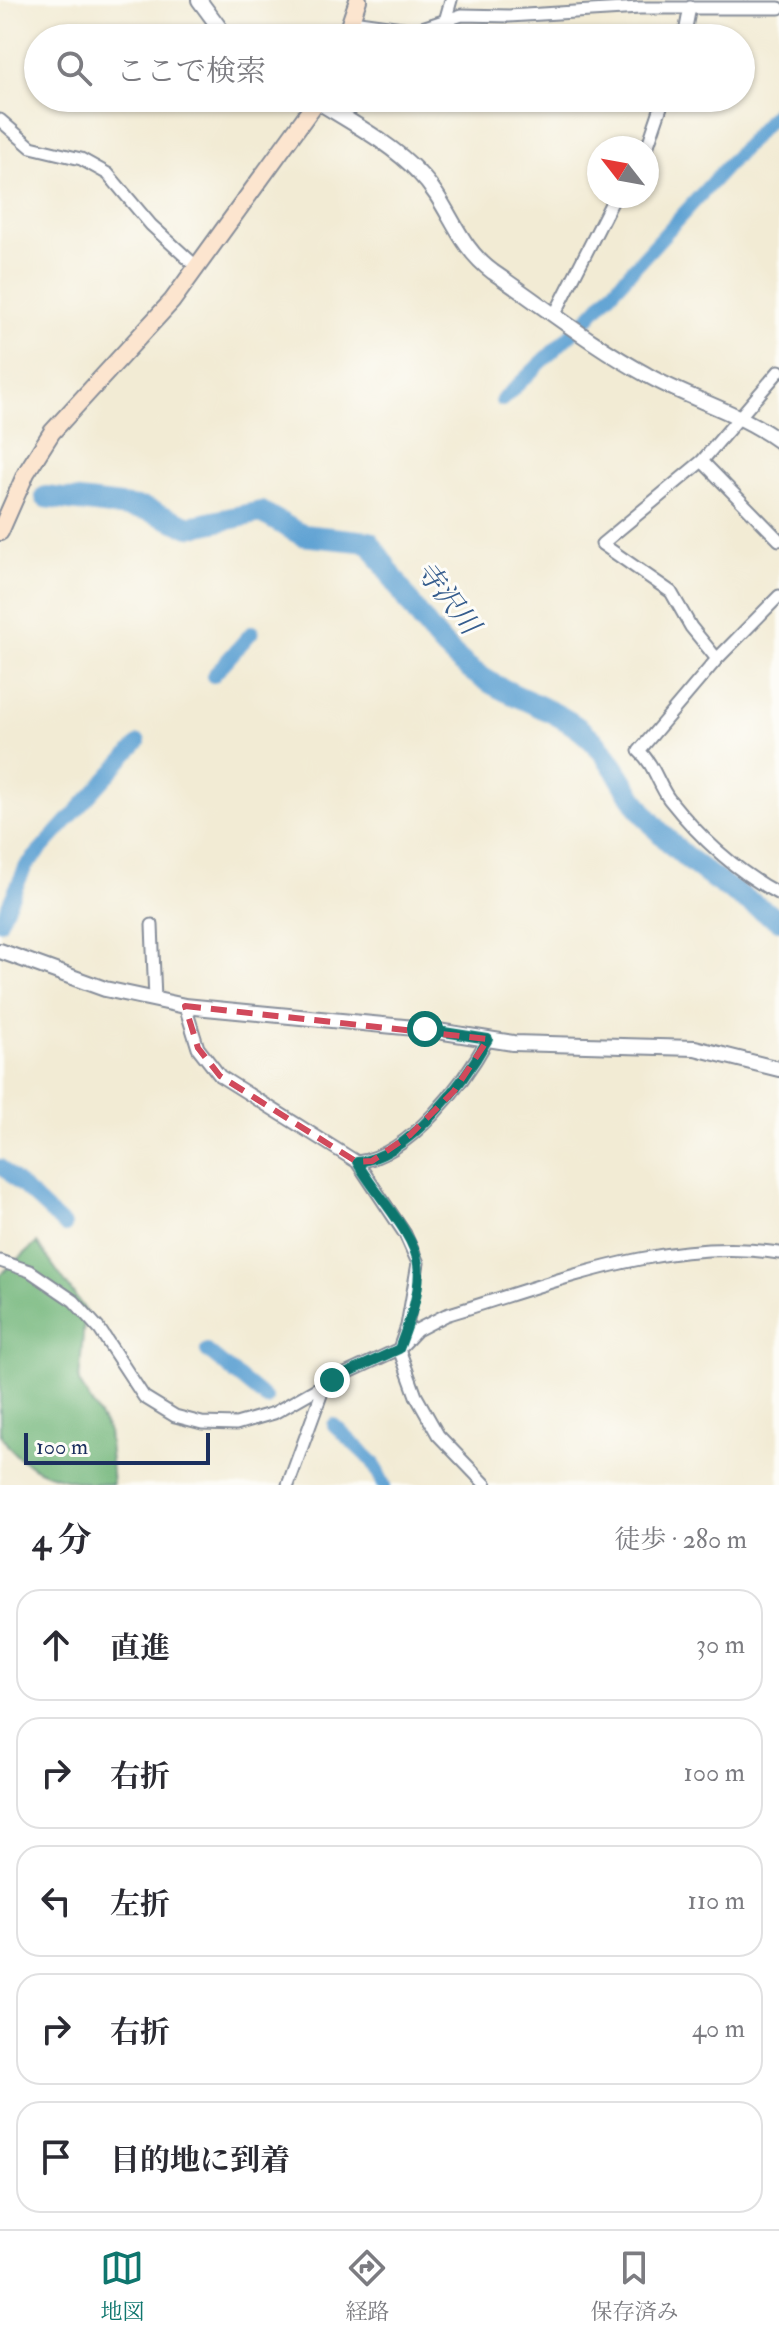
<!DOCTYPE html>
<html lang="ja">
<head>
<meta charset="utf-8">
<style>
  body { margin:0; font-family:"IM FELL Double Pica","Noto Serif JP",serif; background:#f2f2f3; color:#2b2b33 }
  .compass { position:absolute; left:587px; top:136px; width:72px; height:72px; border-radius:50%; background:#fff; box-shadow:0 2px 6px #0004; rotate:301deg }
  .scale { position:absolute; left:24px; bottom:20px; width:186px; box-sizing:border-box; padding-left:8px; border:4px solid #1b2f5e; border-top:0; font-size:22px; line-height:28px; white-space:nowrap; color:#1b2f5e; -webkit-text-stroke:6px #fdfcf7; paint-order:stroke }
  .stop { position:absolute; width:24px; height:24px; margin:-18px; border:6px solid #0f766e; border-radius:50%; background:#fff }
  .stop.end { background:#0f766e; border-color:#fff; box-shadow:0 2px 8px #0008 }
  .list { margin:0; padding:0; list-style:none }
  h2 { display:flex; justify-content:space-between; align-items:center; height:104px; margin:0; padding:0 32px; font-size:34px }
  h2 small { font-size:26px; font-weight:400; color:#7c7c81 }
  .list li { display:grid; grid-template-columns:52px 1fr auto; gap:24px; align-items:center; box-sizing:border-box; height:112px; margin:0 16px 16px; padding:0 16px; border:2px solid #e1e1e2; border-radius:24px }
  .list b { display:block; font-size:30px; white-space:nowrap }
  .list em { font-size:26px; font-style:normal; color:#7c7c81 }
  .icon { flex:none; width:44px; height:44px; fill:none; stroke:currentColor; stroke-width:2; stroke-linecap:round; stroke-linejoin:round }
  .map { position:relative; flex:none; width:779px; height:1485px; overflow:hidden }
  .search { position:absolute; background:#fff; box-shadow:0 2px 6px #0004; left:24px; right:24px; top:24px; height:88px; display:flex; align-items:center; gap:20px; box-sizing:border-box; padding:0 28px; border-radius:44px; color:#7c7c81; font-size:30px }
  .sheet { height:744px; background:#fff }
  nav { display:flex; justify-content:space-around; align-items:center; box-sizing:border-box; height:112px; border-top:2px solid #e1e1e2; background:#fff; font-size:22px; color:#7c7c81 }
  nav a { display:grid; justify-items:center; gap:4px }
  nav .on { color:#0f766e }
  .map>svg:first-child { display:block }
</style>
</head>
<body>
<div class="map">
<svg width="779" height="1485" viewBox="0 0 779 1485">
  <rect width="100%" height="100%" fill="#fdfcf7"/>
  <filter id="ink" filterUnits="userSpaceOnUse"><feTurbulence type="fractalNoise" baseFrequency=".0125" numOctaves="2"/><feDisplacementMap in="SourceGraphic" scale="16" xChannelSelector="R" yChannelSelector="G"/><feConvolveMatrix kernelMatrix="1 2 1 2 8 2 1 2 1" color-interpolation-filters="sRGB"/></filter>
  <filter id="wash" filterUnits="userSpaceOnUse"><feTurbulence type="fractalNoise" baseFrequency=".006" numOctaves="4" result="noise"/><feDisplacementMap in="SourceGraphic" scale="32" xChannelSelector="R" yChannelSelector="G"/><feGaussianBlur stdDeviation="1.8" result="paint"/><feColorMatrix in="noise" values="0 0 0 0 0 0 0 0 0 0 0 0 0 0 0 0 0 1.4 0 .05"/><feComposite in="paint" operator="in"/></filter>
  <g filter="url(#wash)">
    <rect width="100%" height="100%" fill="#f2ebd4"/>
    <path fill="#72b67a" stroke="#46726c" stroke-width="2" d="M 37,1243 L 85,1310 L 79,1382 L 108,1431 L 113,1484 C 71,1485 18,1473 0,1432 L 0,1275 Z"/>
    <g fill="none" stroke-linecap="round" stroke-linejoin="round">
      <path stroke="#5ea2d3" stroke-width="14" d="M 502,400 L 590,316 L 779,109
        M 213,676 L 252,632
        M 0,923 L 26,866 L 139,742
        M 0,1166 L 65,1226
        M 207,1351 L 266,1399
        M 334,1425 L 373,1462 L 384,1485"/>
      <path stroke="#5ea2d3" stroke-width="22" d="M 46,497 L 145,509 L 190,527 L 261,512 L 302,535 L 369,542 C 403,590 430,644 481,677 C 514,699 558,709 588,736 C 611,756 626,791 645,815 C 682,862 729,890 779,920"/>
    </g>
  </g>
  <g filter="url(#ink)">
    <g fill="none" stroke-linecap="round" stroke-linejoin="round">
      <g stroke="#868d99" stroke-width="15">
        <path id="minor" d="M 352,21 L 416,30 L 462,15 L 509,16 L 640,8 L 779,8
          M 445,21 L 451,0
          M 684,38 L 690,7
          M 0,120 L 31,147 L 81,159 L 108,174 L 151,225 L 198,268
          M 647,148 L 664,98
          M 555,314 L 615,196
          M 779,371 L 702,461 L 779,540
          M 702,461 L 602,544 L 671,592 L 691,627 L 717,659
          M 779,596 L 717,659 L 639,751 C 654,764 658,784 669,799 C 700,838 735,871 779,894
          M 152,925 L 155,1000
          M 185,1006 L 198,1048 L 220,1076 L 357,1162 L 405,1234 L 418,1263 L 407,1326 L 399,1349 L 416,1396 L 438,1435 L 486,1485
          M 357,1162 C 410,1156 464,1082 488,1039
          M 0,1261 L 30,1271 L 74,1301 L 100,1330 L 144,1397 L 175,1416 L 202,1423 L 236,1424 L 274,1413 L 332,1380 L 399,1349 L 417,1330 L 446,1315 C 554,1283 665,1236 779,1253
          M 288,1485 L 325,1384"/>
      </g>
      <g stroke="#868d99" stroke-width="18">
        <path id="tertiary" d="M 199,0 L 227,38
          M 312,98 C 347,120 391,143 419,173 C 450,204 455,244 493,272 C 543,306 593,346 647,375 C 691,400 738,411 779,441
          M 0,951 L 105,989 L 185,1006 L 425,1029 L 513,1043 L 695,1048 L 779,1069"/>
      </g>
      <g stroke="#868d99" stroke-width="20">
        <path id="secondary" d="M 345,38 L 358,0
          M 0,532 L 26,473 L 52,432 L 172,301 L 319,98"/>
      </g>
      <use href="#minor" stroke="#fff" stroke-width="11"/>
      <use href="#tertiary" stroke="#fff" stroke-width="14"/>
      <use href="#secondary" stroke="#fce5cf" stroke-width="16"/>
    </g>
  </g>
  <g fill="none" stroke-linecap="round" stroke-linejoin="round" filter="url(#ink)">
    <path stroke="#0f766e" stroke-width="10" d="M 332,1380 L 399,1349 C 408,1325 422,1290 418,1264 C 414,1232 373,1192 357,1162 C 409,1157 464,1082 488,1039 L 425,1029"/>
  </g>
  <path fill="none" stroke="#d1495b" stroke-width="6" stroke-dasharray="16 10" stroke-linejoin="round" d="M 185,1006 L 488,1039 L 454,1091 L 410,1135 L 372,1161 L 357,1162 L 220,1076 L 198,1048 Z"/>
  <g text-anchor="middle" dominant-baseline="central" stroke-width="6" stroke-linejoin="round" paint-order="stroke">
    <g font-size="28" font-style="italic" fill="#365d8d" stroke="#fdfcf7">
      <text transform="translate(447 598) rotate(52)">寺沢川</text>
    </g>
  </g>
</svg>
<svg class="compass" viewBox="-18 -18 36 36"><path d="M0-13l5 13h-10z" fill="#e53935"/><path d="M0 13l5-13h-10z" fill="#7c7c81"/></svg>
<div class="scale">100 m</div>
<div class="stop" style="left:425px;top:1029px"></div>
<div class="stop end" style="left:332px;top:1380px"></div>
<div class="search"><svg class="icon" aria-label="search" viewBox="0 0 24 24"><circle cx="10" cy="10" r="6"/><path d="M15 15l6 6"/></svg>ここで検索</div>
</div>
<section class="sheet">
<h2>4 分<small>徒歩 · 280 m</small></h2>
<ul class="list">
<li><svg class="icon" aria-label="ahead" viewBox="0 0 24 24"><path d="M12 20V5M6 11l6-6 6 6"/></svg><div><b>直進</b></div><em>30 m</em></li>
<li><svg class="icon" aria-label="right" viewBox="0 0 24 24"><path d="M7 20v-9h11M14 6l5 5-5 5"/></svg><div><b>右折</b></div><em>100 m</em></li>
<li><svg class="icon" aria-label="left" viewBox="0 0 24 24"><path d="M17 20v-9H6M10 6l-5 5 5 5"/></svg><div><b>左折</b></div><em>110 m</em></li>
<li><svg class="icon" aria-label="right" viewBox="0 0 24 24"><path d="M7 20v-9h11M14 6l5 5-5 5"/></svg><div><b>右折</b></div><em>40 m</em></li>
<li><svg class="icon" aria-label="arrive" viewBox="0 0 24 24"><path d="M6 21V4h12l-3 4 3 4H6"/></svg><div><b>目的地に到着</b></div></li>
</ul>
</section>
<nav>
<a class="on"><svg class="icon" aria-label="map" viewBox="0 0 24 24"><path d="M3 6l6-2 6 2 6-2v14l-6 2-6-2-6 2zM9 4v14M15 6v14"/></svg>地図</a>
<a><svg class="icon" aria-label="directions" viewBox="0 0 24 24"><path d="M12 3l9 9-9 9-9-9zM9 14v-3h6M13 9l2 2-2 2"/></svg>経路</a>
<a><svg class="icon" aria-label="saved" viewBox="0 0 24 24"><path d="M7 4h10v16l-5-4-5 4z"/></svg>保存済み</a>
</nav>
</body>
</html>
